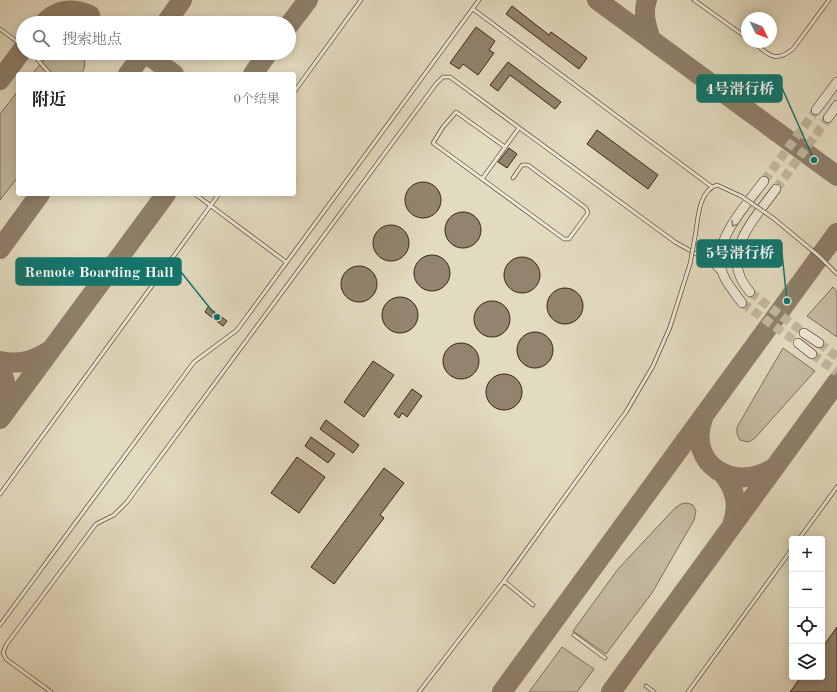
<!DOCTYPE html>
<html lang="zh">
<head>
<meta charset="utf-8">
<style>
  body { margin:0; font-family:"Old Standard TT","Noto Serif SC",serif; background:#f6f6f6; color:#222 }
  .controls { position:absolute; right:12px; bottom:12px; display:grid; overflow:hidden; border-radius:4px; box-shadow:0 2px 10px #0003 }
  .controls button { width:36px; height:36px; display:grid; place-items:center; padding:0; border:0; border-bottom:1px solid #e0e0e0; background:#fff; color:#222; font:20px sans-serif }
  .compass { position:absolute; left:741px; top:12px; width:36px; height:36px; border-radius:50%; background:#fff; box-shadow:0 2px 10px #0003; rotate:133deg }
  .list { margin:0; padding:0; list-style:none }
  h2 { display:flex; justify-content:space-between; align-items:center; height:52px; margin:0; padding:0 16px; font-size:17px }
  h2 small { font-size:13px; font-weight:400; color:#767676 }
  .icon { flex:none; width:22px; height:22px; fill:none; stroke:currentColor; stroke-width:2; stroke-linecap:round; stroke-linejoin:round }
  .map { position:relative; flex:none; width:837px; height:692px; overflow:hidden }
  .search { position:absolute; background:#fff; box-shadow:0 2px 10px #0003; left:16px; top:16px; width:280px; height:44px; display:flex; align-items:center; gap:10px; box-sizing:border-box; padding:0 14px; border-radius:22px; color:#767676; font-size:15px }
  .panel { position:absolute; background:#fff; box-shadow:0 2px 10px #0003; left:16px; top:72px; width:280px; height:124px; border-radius:4px }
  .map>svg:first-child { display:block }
</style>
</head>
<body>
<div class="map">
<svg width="837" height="692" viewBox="0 0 837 692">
  <rect width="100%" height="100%" fill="#e3dbbf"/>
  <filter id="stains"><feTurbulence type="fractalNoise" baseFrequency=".005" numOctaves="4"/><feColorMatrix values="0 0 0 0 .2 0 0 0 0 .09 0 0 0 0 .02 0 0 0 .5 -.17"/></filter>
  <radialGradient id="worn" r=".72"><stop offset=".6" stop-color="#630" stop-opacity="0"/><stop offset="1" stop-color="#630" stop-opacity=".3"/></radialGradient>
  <path fill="#c6bca2" stroke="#80715c" d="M 50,53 L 82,53 L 85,64 L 82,74 L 32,74 Z
    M 18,91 L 18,177 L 0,200 L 0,114 Z
    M 833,287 L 837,292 L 837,337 L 807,316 Z
    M 783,348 L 815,371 L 754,439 L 748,442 L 740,440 L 737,434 L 737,427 Z
    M 687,503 L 693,505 L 696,511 L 694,520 L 652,593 L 606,654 L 573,631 L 618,569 L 675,508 L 681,504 Z
    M 562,647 L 594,669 L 577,692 L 529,692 Z"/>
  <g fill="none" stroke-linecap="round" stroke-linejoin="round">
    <path stroke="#8e806b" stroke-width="20" d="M 597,0 L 837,176
      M 647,0 C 642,14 647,27 651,40
      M 44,23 C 57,9 73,8 90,15
      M 166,23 L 182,0
      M 289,25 L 308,0
      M 145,53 L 174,74
      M 128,74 L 144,53
      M 253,74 L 268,53
      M 0,80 L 23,49
      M 0,249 L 40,194
      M 0,361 C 19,365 33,361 49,351
      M 0,369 C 7,382 9,399 3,413
      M 703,418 C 686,465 735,494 775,467
      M 0,419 L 166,194
      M 723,474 C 736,490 739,506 732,525
      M 502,692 L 837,233
      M 611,692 L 837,382"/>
  </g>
  <path fill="#92846e" stroke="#3a2617" d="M 512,6 L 549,35 L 551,32 L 587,58 L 579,69 L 506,14 Z
    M 476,27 L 495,41 L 489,50 L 494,53 L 478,75 L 463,64 L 459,69 L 450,63 Z
    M 508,62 L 561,102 L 555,109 L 510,75 L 498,91 L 490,85 Z
    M 597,130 L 658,175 L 648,189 L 587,144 Z
    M 509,148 L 517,154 L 507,168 L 498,162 Z
    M405 200a18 18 0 1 1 36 0a18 18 0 1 1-36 0Z
    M445 230a18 18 0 1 1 36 0a18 18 0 1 1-36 0Z
    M373 243a18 18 0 1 1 36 0a18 18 0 1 1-36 0Z
    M414 273a18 18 0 1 1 36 0a18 18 0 1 1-36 0Z
    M504 275a18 18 0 1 1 36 0a18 18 0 1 1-36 0Z
    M341 284a18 18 0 1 1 36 0a18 18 0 1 1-36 0Z
    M547 306a18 18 0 1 1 36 0a18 18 0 1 1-36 0Z
    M382 315a18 18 0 1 1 36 0a18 18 0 1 1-36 0Z
    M474 319a18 18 0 1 1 36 0a18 18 0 1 1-36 0Z
    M 208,307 L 227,321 L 223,326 L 205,312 Z
    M517 350a18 18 0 1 1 36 0a18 18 0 1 1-36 0Z
    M443 361a18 18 0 1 1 36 0a18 18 0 1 1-36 0Z
    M 373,361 L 394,375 L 364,417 L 344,402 Z
    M486 392a18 18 0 1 1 36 0a18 18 0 1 1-36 0Z
    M 412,389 L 422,396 L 407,417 L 402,413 L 399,418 L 394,414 Z
    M 326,420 L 359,445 L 353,453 L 320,429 Z
    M 311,437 L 335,454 L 328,463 L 305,446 Z
    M 297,457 L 325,477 L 299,513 L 271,493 Z
    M 384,468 L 404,483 L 380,515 L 384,518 L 334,584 L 311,567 Z
    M 837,627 L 837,692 L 790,692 L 801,677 L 822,677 L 822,648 Z"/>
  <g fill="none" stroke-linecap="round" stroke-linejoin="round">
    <path stroke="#c1b79d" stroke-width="9" stroke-dasharray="9 4.5" stroke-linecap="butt" d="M 764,181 L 816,110
      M 776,189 L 828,118
      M 750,292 L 804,333
      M 742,303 L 798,343
      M 819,343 L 837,357
      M 812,354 L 837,372"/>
    <g stroke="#645341" stroke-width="4.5">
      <path id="service" d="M 694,0 L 747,38
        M 473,9 L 712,187
        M 0,29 L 23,46
        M 752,42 C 769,54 774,64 793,49 L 829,0
        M 32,53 L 50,74
        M 294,92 L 361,0
        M 505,147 L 456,112 L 443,127 L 433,143 L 564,239 L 569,239 L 588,213 L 586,208 L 528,165 L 522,165 L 513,178
        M 482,179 L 519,128
        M 195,194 L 286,262
        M 773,218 L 819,256 L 837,274
        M 695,237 C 698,220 698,191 717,185 L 741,196
        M 0,494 L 219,194
        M 799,539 L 837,487
        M 504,581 L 533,605
        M 0,625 L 194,362 L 237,330 L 479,0
        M 574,635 L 605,658
        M 646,686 L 654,692
        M 51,692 L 6,659 L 3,653 L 6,645 L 96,524 L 114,515 L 127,502 L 436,84 L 443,77 L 450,77 L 675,242 L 707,260 L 719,272
        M 419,692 L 504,581 L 626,412 L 653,366 L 670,327 L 690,264
        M 688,692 L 792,549"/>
    </g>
    <g stroke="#3a2617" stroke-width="10">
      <path id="secondary" d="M 816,110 L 837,82
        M 828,118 L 837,105
        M 750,292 C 746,287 742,282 740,276 C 727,245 759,213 776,189
        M 742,303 C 733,290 720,277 720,260 C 718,235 750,200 764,181
        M 804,333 L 819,343
        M 798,343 L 812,354"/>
    </g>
    <use href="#service" stroke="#ede8d5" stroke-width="3"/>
    <use href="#secondary" stroke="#ede8d5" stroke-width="9"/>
    <g stroke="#645341" stroke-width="4.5" stroke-linecap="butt">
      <path id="service-bridge" d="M 741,196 L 773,218
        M 690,264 L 695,237"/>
    </g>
    <use href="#service-bridge" stroke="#ede8d5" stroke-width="3"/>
  </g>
  <defs><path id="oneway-chevron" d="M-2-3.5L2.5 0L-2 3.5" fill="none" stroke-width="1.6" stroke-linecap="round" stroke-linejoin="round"/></defs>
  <use stroke="#948776" href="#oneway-chevron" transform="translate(734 224) rotate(121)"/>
  <path fill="none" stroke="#0f766e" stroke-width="1.5" d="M814 160L782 88M787 301L782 253M217 317L181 272"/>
  <g fill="#0f766e" stroke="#ede8d5" stroke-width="1.5">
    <circle cx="814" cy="160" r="4"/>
    <circle cx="787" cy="301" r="4"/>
    <circle cx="217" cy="317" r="4"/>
  </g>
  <g fill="#0f766e" stroke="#0f766e" stroke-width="1.5">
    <rect x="697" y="75" width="85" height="27" rx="4"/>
    <rect x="697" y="240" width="85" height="27" rx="4"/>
    <rect x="16" y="258" width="165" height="27" rx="4"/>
  </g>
  <g font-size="15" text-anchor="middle" font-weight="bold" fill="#fff">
    <text x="740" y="94">4号滑行桥</text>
    <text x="740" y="258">5号滑行桥</text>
    <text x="99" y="277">Remote Boarding Hall</text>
  </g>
  <rect width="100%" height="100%" filter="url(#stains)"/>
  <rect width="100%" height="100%" fill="url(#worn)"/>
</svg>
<div class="controls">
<button>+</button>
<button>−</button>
<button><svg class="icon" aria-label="locate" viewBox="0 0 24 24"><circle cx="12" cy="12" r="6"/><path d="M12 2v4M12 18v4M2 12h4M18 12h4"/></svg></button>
<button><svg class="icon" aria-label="layers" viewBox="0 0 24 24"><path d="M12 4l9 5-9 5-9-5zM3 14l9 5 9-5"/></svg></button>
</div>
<svg class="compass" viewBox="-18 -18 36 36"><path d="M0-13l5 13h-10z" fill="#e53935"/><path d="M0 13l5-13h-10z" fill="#767676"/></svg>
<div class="search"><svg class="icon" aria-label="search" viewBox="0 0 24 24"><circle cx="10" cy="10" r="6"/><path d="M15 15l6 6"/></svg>搜索地点</div>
<section class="panel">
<h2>附近<small>0个结果</small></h2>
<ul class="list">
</ul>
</section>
</div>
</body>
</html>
